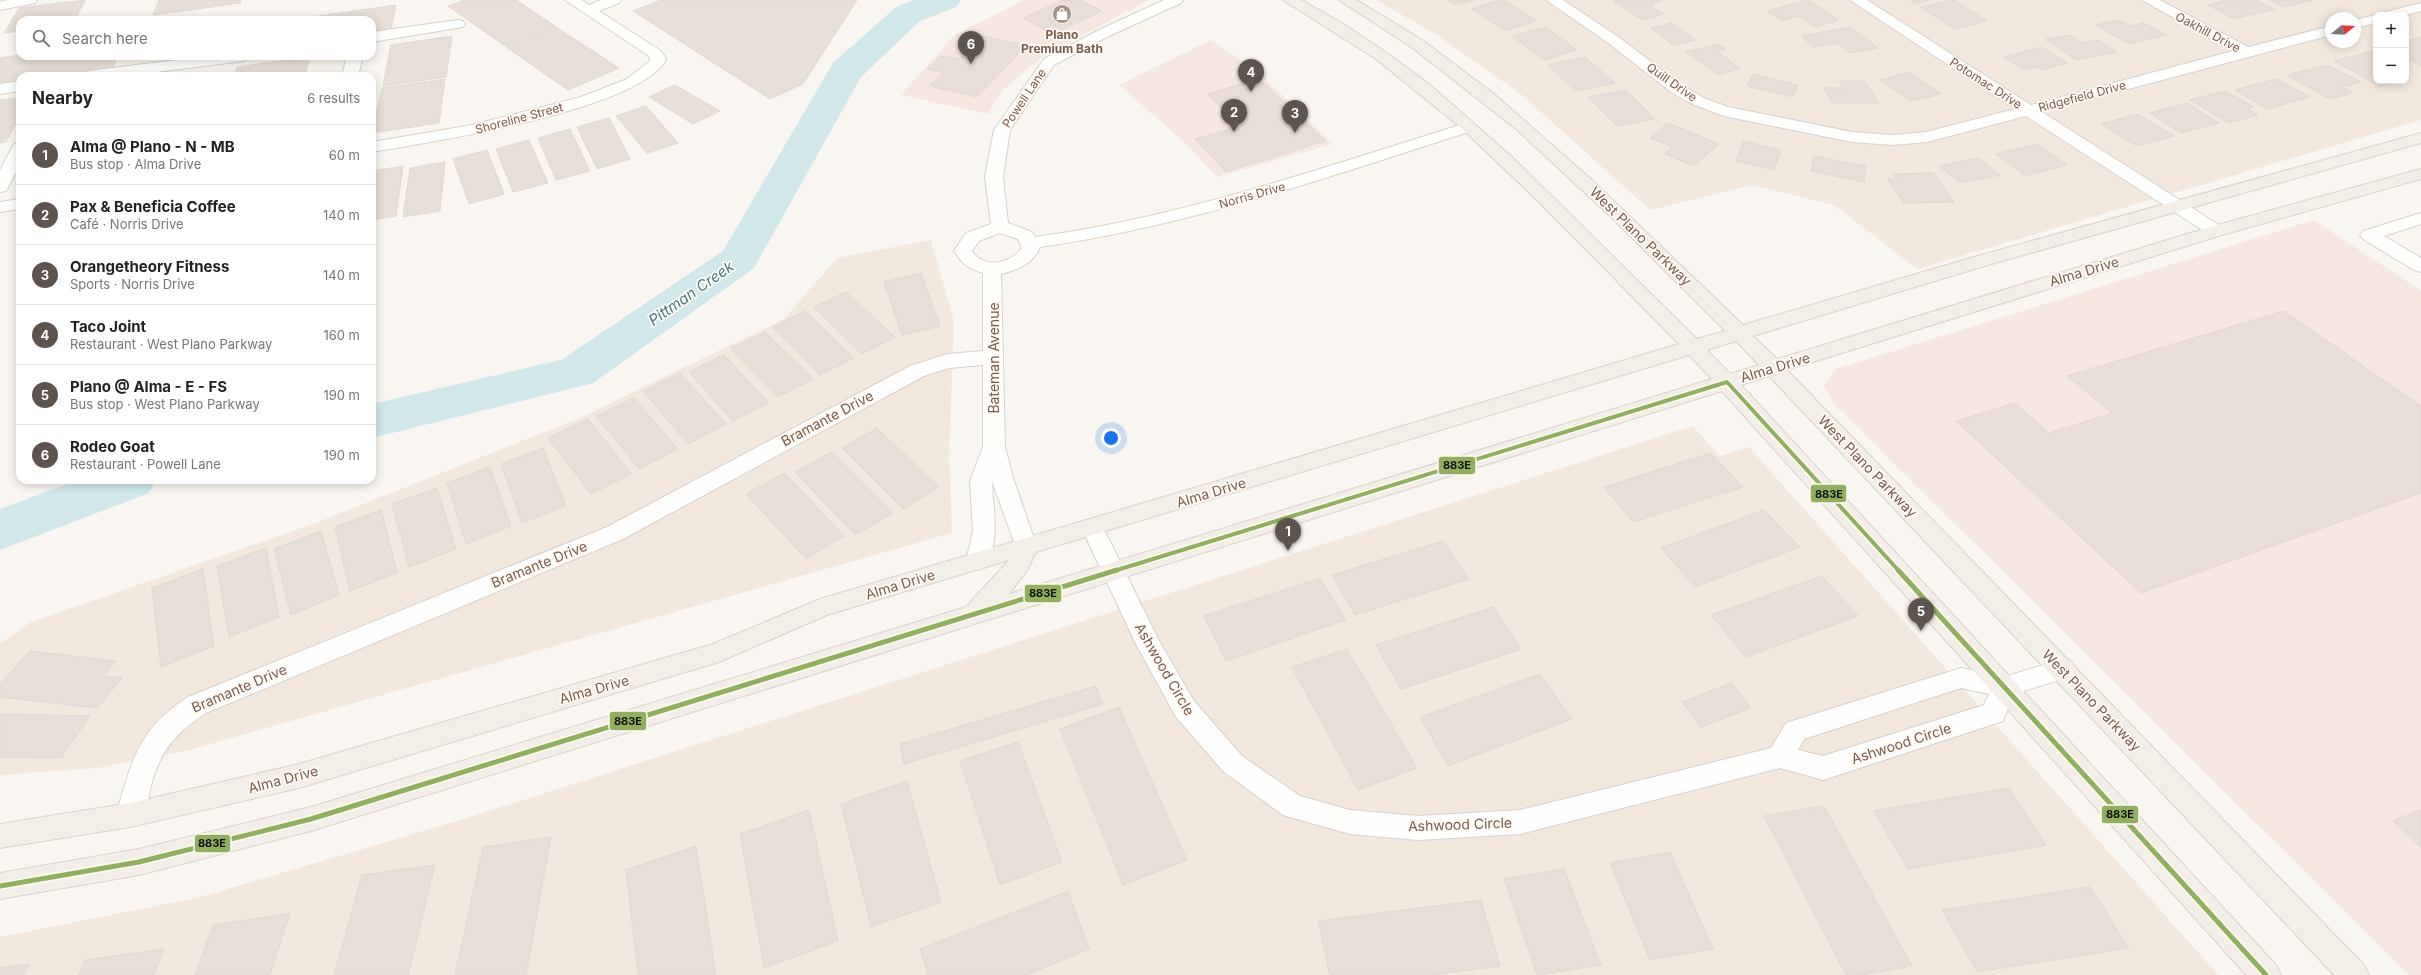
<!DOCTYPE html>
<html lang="en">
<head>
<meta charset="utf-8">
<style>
  body { margin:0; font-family:Inter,sans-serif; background:#f2f2f2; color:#222 }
  .controls { position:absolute; right:12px; top:12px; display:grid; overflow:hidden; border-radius:8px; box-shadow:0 2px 10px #0003 }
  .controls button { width:36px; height:36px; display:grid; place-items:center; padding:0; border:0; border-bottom:1px solid #e0e0e0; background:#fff; color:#222; font:20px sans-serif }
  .compass { position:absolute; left:2325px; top:12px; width:36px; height:36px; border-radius:50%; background:#fff; box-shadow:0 2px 10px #0003; rotate:72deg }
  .you { position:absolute; left:1111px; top:438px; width:14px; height:14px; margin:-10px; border:3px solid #fff; border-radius:50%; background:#1a73e8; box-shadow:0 0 0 6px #1a73e833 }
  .badge { display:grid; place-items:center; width:26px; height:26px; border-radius:50%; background:#5d544f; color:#fff; font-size:13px; font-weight:700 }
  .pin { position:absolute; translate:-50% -33px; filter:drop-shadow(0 1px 2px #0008) }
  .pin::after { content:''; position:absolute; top:21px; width:14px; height:12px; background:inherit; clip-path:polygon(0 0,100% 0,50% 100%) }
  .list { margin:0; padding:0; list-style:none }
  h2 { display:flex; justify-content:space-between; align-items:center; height:52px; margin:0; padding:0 16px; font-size:17px }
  h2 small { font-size:13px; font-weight:400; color:#767676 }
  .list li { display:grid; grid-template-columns:26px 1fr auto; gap:12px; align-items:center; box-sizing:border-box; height:60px; padding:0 16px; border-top:1px solid #e0e0e0 }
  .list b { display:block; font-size:15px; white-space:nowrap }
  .list p { margin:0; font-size:13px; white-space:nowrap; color:#767676 }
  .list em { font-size:13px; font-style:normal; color:#767676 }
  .icon { flex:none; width:22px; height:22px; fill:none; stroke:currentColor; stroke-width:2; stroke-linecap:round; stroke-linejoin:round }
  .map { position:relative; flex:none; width:2421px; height:975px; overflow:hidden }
  .search { position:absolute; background:#fff; box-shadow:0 2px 10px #0003; left:16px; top:16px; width:360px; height:44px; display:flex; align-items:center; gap:10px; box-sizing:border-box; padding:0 14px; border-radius:12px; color:#767676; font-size:15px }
  .panel { position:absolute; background:#fff; box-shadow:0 2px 10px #0003; left:16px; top:72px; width:360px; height:412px; border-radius:12px }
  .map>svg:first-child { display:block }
</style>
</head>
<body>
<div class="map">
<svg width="2421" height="975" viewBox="0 0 2421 975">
  <rect width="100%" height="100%" fill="#f9f5f0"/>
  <path fill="#f2e8de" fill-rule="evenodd" d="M 1376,0 L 2421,0 L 2421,120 L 1917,269 L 1834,205 L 1752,185 L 1650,210 L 1522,95 L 1437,35 ZM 2376,15 L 2406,15 L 2406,81 L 2376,81 ZM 2331,18 L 2355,18 L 2355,42 L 2331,42 Z
    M 931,240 L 954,321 L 949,454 L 952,533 L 189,750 L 97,768 L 0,775 L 0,644 L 29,623 L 313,524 L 580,418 L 784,319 L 837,258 Z
    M 1693,426 L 1720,456 L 1749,447 L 2218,975 L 0,975 L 0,937 L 201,897 L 467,818 Z"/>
  <path fill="#f6e8e1" d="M 1024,0 L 1149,0 L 1042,57 L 1003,90 L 988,114 L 901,95 L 953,36 Z
    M 1211,40 L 1259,73 L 1333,144 L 1217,177 L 1184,142 L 1119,85 Z
    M 2314,220 L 2421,291 L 2421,975 L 2409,975 L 1834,404 L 1823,385 L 1836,369 Z"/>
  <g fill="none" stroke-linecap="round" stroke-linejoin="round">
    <path fill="#d0e8ea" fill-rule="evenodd" d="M 914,0 L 961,0 L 956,7 L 920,21 L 861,77 L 754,268 L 593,383 L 372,438 L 372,404 L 561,360 L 723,251 L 833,63 L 896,7 Z
      M 78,480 L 156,480 L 149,493 L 0,550 L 0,509 Z"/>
  </g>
  <path fill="#e6ded7" stroke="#e2d8d2" d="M 85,0 L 75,20 L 20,20 L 20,31 L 4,33 L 19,8 Z
    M 159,0 L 241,0 L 240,3 L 153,15 Z
    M 465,0 L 516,0 L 555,26 L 505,46 L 448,6 Z
    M 661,0 L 857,0 L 803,84 L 770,99 L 633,11 Z
    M 1063,0 L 1080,0 L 1102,11 L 1053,34 L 1023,18 Z
    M 1448,0 L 1473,0 L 1456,5 Z
    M 1500,0 L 1504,0 L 1537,21 L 1505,31 L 1472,9 Z
    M 1617,0 L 1663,0 L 1650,5 L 1664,14 L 1643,20 L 1613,1 Z
    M 1808,0 L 1839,20 L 1815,27 L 1799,16 L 1782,21 L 1767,11 Z
    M 1910,0 L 1929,0 L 1916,4 Z
    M 1954,0 L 1987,21 L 1954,29 L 1920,7 Z
    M 2226,0 L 2256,0 L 2274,9 L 2234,19 L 2208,5 Z
    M 2270,0 L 2314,0 L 2284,7 Z
    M 396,5 L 391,30 L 372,33 L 372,20 L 291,20 Z
    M 2119,20 L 2131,26 L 2144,23 L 2166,35 L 2129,44 L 2096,25 Z
    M 1672,23 L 1695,40 L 1673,45 L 1651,28 Z
    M 556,27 L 619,68 L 568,90 L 506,47 Z
    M 1545,27 L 1577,50 L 1544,60 L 1512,36 Z
    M 1850,27 L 1878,48 L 1850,53 L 1836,43 L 1814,47 L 1801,36 Z
    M 2070,35 L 2082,43 L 2098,40 L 2117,52 L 2076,60 L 2046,39 Z
    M 452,36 L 446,77 L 383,86 L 391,45 Z
    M 983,36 L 1027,46 L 977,97 L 929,86 L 943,73 L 927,69 L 941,56 L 959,59 Z
    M 2421,37 L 2421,66 L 2406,58 L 2406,41 Z
    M 1719,44 L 1726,49 L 1716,51 L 1740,68 L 1718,75 L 1686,52 Z
    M 2041,47 L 2067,63 L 2041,70 L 2037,67 L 2024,70 L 2003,57 Z
    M 2374,51 L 2376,81 L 2398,81 L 2380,86 L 2334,61 Z
    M 20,55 L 20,56 L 118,56 L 112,69 L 60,76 L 20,76 L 20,82 L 0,85 L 0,58 Z
    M 185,56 L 208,56 L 183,60 Z
    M 310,57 L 305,75 L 234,76 L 237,67 Z
    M 1585,57 L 1615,83 L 1576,91 L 1548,65 Z
    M 2327,65 L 2361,82 L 2342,87 L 2353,93 L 2330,99 L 2287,75 Z
    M 1909,72 L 1941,94 L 1911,101 L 1880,80 Z
    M 1753,74 L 1798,85 L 1793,97 L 1747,86 Z
    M 445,79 L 439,123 L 372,133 L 382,88 Z
    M 1259,79 L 1326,141 L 1226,172 L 1195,139 L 1240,126 L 1207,94 Z
    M 2277,79 L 2310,97 L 2267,109 L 2235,90 Z
    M 1839,81 L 1864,81 L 1879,103 L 1832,103 L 1823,88 L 1844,88 Z
    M 675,85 L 720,111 L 693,124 L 649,97 Z
    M 1626,90 L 1655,119 L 1617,126 L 1588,97 Z
    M 2225,91 L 2254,107 L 2248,109 L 2258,115 L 2229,123 L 2190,100 Z
    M 20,98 L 20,116 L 6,142 L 0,143 L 0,100 Z
    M 2187,103 L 2219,123 L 2181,133 L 2150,113 Z
    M 646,106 L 678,143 L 647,153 L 616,116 Z
    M 2137,114 L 2174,136 L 2137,146 L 2101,124 Z
    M 609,118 L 630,159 L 597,169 L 577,127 Z
    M 1668,123 L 1719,144 L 1694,166 L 1665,154 L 1673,147 L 1650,138 Z
    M 570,129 L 590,171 L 556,180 L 538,138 Z
    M 529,140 L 548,183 L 513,192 L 496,149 Z
    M 1743,141 L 1781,150 L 1774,170 L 1736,161 Z
    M 2037,144 L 2067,165 L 2025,176 L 1996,154 Z
    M 487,150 L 504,194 L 469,204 L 453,159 Z
    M 1814,156 L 1866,166 L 1864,182 L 1811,171 Z
    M 1978,158 L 2000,175 L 1960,183 L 1939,166 Z
    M 445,162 L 440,211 L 403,217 L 410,168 Z
    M 403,166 L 396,216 L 372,220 L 372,171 Z
    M 1933,173 L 1954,202 L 1904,203 L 1887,179 L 1897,179 L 1893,174 Z
    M 921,273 L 940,326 L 902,335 L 884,282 Z
    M 846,292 L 895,337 L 862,354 L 814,307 Z
    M 805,311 L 854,358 L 820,375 L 772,327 Z
    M 2284,311 L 2421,406 L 2421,493 L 2141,593 L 1956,421 L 2015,403 L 2049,433 L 2112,413 L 2067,376 Z
    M 765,332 L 813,379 L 778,397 L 730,348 Z
    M 724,355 L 769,403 L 733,421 L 689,372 Z
    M 680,373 L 726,424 L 688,444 L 643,391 Z
    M 634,398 L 678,449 L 639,469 L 596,416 Z
    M 588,419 L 631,474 L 591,494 L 548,438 Z
    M 877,428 L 939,487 L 903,509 L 842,448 Z
    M 543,448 L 566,506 L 522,523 L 501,464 Z
    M 832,452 L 893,513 L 855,535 L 795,472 Z
    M 1711,453 L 1743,487 L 1633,522 L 1604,487 Z
    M 490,467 L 511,526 L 466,544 L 447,483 Z
    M 785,473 L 844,536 L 806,559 L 746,494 Z
    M 437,488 L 456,549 L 409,567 L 392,504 Z
    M 381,510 L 397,573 L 350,591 L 335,527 Z
    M 1764,510 L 1800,547 L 1695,587 L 1661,548 Z
    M 321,531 L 339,595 L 291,615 L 274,549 Z
    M 1443,541 L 1469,579 L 1355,615 L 1332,575 Z
    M 266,548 L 279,617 L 229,637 L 217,566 Z
    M 203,569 L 214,646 L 161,667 L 152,588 Z
    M 1822,576 L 1858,616 L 1746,657 L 1711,615 Z
    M 1320,578 L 1346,620 L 1226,661 L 1204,616 Z
    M 1493,607 L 1521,649 L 1401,689 L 1376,645 Z
    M 1347,649 L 1417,768 L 1358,790 L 1292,667 Z
    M 30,651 L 116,661 L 104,676 L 122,678 L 97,708 L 0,697 L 0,684 Z
    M 1540,674 L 1572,719 L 1448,766 L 1420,717 Z
    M 1731,683 L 1751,708 L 1701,727 L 1682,702 Z
    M 1096,686 L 1103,704 L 904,764 L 900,744 Z
    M 1119,707 L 1187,860 L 1123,885 L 1060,729 Z
    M 0,714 L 90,716 L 61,758 L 0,757 Z
    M 1018,742 L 1062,862 L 1000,885 L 960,761 Z
    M 907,781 L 941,902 L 871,927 L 841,804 Z
    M 2009,788 L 2046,845 L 1908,869 L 1874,811 Z
    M 1824,806 L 1912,966 L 1861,975 L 1846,975 L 1764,816 Z
    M 809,810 L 838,941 L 764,968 L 740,834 Z
    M 2421,810 L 2421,848 L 2393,821 Z
    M 551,837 L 526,975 L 455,975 L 483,847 Z
    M 696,846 L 716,975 L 638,975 L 626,870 Z
    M 1670,852 L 1713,949 L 1650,960 L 1610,863 Z
    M 435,865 L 408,975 L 334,975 L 362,875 Z
    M 1564,869 L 1601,965 L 1537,975 L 1504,879 Z
    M 2090,887 L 2129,948 L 1977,972 L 1942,910 Z
    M 1068,891 L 1089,949 L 1026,975 L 928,975 L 920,949 Z
    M 1481,900 L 1500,966 L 1433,975 L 1330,975 L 1318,921 Z
    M 290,913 L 270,975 L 195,975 L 213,925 Z
    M 164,949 L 154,975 L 79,975 L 85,960 Z
    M 29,964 L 24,975 L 0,975 L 0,968 Z"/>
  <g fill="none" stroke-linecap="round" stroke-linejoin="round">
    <g stroke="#d7d1cb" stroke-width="2">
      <path id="minor" d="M 8,0 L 37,0 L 35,3 L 0,10 L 0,2 Z
        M 565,0 L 582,0 L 589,5 L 601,0 L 621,0 L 619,3 L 599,11 L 661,51 L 666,59 L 664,63 C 630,111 433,142 372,152 L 372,142 L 472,125 L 581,97 L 627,79 L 650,61 L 649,56 Z
        M 1164,0 L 1183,0 L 1181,3 L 1109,36 L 1054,65 L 1010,130 L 1003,177 L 1008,223 L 1032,232 L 1035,237 C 1183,217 1322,168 1463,124 L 1475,124 L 1477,127 L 1475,130 C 1331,176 1190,226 1040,247 C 1033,264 1018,270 1001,274 L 1005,447 L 1013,478 L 1037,547 L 1034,553 L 1026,556 L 1018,553 L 992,481 C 993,509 1000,541 986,567 L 978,570 L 970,567 L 966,561 L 973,531 L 970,481 L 983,447 L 983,365 L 949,368 L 924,376 L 623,539 L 206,713 C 178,731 161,749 152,782 C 149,796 146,810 140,824 L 130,827 L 120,824 L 116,815 C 132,761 138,729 188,697 L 607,527 L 910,366 L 947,354 L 983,351 L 983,273 C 968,269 962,263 954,251 L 966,233 L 991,224 L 985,177 L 994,130 L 1044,59 L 1099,30 ZM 1000,233 L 1018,239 L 1022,248 C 1010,264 984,269 972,251 L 979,241 Z
        M 1546,0 L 1563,0 L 1617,36 L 1683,86 L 1704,98 L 1728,107 L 1852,132 L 1893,135 L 1926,132 L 2015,109 L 1850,0 L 1867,0 L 2031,105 L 2233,51 L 2142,0 L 2160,0 L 2248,47 L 2331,26 L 2331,35 L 2042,112 L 2222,227 L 2225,231 L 2222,235 L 2210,235 L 2026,116 L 1927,142 L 1893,145 L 1852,142 L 1724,116 L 1692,104 L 1671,92 L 1607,42 Z
        M 2421,3 L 2421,11 L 2406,15 L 2383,15 L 2385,12 Z
        M 2376,15 L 2376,23 L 2355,28 L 2355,20 L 2376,15 L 2378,15 Z
        M 458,20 L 463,21 L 465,24 L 463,27 L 372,42 L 372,32 Z
        M 208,56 L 252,56 L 244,61 L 124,76 L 80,76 L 88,71 Z
        M 347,56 L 363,56 L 358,76 L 342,76 Z
        M 20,81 L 20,91 L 0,94 L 0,84 Z
        M 20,143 L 20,165 L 6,191 L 0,192 L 0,170 L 14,144 Z
        M 20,199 L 20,209 L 0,212 L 0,202 Z
        M 2421,213 L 2421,224 L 2384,236 L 2421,258 L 2421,272 L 2414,270 L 2363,239 L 2360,235 L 2363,231 Z
        M 1092,519 L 1100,521 L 1158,639 L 1194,701 L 1242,756 L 1300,796 L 1350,810 L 1418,816 L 1520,810 L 1771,748 L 1786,723 L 1961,668 L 2004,677 L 2063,659 L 2072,662 L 2075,669 L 2072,676 L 2014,694 L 2003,721 L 1823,780 L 1780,768 L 1520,834 L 1418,840 L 1350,834 L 1293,818 L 1283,815 L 1224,772 L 1176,717 L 1136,644 L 1081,527 L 1084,521 ZM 1961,688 L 1989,694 L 1984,705 L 1823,756 L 1798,750 L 1804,739 Z"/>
    </g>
    <g stroke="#dad1cc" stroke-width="2">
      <path id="major" d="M 1283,0 L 1301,0 L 1342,23 L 1387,53 L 1430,85 L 1511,156 L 1697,339 L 1725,331 L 1611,217 L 1516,129 L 1414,49 L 1339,0 L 1356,0 L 1388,19 L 1425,42 L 1494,94 L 1592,180 L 1743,325 L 1974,257 L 2421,133 L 2421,143 L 1988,265 L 1753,336 L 1777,359 L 2210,227 L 2421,169 L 2421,179 L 2222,235 L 1787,370 L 2364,965 L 2369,975 L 2334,975 L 1769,376 L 1741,385 L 2276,965 L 2281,975 L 2246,975 L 1722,391 L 311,831 L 139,875 L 0,899 L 0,873 L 139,849 L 311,807 L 966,607 L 1009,560 L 827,615 L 719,662 L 299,788 L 130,827 L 0,848 L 0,824 L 130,803 L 299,764 L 713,644 L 820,599 L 1679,344 L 1538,201 L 1460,127 L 1376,59 ZM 1736,341 L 1759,365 L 1730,374 L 1707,350 ZM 1689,355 L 1712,379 L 1009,594 L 1026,572 L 1036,552 Z"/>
    </g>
    <use href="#minor" fill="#fefefd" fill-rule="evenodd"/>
    <use href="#major" fill="#f3eee8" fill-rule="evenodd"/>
    <g stroke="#fffaf3" stroke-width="7">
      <path id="bus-1-far1" d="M 1114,571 L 1727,382 L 1899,571"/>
    </g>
    <g stroke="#fffaf3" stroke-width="8">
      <path id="bus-1" d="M 1898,570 L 2266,975
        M 0,886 L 139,862 L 311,819 L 1117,570"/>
    </g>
    <use href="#bus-1-far1" stroke="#90b060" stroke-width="4"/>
    <use href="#bus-1" stroke="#90b060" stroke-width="5"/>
  </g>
  <defs>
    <g id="shop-disc" transform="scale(1)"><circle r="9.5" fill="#a69286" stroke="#fffaf3"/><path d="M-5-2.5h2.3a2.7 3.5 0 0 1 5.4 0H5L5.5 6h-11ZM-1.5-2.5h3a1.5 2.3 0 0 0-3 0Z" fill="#fff"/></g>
  </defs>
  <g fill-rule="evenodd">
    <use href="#shop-disc" x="1062" y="14"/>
  </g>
  <g text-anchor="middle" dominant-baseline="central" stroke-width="3.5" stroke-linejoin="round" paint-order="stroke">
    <g font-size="12" fill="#7a5c4d" stroke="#fffaf3">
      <text transform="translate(2208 32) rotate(28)">Oakhill Drive</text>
      <text transform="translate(1672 82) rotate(35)">Quill Drive</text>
      <text transform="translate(1986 83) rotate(33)">Potomac Drive</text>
      <text transform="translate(2082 96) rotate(-15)">Ridgefield Drive</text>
      <text transform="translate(1024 98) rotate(-56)">Powell Lane</text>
      <text transform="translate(519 118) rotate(-15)">Shoreline Street</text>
      <text transform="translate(1252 195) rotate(-16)">Norris Drive</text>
    </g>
    <g font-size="12" font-weight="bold" fill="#7a5c4d" stroke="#fffaf3">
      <text x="1062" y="34">Plano<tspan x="1062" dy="14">Premium Bath</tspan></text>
    </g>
    <g font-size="14" fill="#7a5c4d" stroke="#fffaf3">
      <text transform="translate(1641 236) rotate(44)">West Plano Parkway</text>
      <text transform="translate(2084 271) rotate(-17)">Alma Drive</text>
      <text transform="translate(993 358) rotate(-90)">Bateman Avenue</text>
      <text transform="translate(1775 367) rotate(-17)">Alma Drive</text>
      <text transform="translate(827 418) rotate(-28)">Bramante Drive</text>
      <text transform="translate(1868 466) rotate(46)">West Plano Parkway</text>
      <text transform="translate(1211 492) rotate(-17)">Alma Drive</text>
      <text transform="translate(539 564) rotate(-22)">Bramante Drive</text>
      <text transform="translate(900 584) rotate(-17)">Alma Drive</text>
      <text transform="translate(1165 669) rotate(60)">Ashwood Circle</text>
      <text transform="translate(239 688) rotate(-23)">Bramante Drive</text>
      <text transform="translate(594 689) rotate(-16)">Alma Drive</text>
      <text transform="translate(2092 700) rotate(46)">West Plano Parkway</text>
      <text transform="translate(1901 743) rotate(-18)">Ashwood Circle</text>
      <text transform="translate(283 779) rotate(-15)">Alma Drive</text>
      <text transform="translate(1460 824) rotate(-2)">Ashwood Circle</text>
    </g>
    <g font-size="15" font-style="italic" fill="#437c86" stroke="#fffaf3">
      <text transform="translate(691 293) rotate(-35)">Pittman Creek</text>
    </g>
  </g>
  <g stroke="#fffaf3" stroke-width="1.5">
    <rect x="1438" y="456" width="38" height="19" rx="4" fill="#90b060"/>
    <rect x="1810" y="484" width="37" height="19" rx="4" fill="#90b060"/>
    <rect x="1024" y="584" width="38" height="19" rx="4" fill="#90b060"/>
    <rect x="609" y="711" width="38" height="20" rx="4" fill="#90b060"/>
    <rect x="2101" y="805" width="38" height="19" rx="4" fill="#90b060"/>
    <rect x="194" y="834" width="37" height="19" rx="4" fill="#90b060"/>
  </g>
  <g font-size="11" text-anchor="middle" font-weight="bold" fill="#111">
    <text x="1457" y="469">883E</text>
    <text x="1829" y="498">883E</text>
    <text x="1043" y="597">883E</text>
    <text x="628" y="725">883E</text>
    <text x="2120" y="818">883E</text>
    <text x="212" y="847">883E</text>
  </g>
</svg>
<div class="controls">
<button>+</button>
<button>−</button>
</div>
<svg class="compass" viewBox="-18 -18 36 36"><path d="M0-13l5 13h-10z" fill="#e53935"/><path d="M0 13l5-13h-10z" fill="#767676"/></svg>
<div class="you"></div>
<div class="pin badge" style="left:1288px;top:551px">1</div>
<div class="pin badge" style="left:1234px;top:132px">2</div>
<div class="pin badge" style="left:1295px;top:133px">3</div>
<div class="pin badge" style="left:1251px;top:92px">4</div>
<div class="pin badge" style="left:1921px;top:631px">5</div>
<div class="pin badge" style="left:971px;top:64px">6</div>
<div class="search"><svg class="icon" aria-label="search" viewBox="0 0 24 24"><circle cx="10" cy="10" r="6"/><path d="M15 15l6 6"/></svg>Search here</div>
<section class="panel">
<h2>Nearby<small>6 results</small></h2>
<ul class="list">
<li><span class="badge">1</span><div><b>Alma @ Plano - N - MB</b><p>Bus stop · Alma Drive</p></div><em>60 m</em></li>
<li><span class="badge">2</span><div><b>Pax &amp; Beneficia Coffee</b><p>Café · Norris Drive</p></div><em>140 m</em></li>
<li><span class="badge">3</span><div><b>Orangetheory Fitness</b><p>Sports · Norris Drive</p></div><em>140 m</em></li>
<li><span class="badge">4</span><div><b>Taco Joint</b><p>Restaurant · West Plano Parkway</p></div><em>160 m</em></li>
<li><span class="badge">5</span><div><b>Plano @ Alma - E - FS</b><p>Bus stop · West Plano Parkway</p></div><em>190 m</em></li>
<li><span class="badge">6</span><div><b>Rodeo Goat</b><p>Restaurant · Powell Lane</p></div><em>190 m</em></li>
</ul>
</section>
</div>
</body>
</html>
